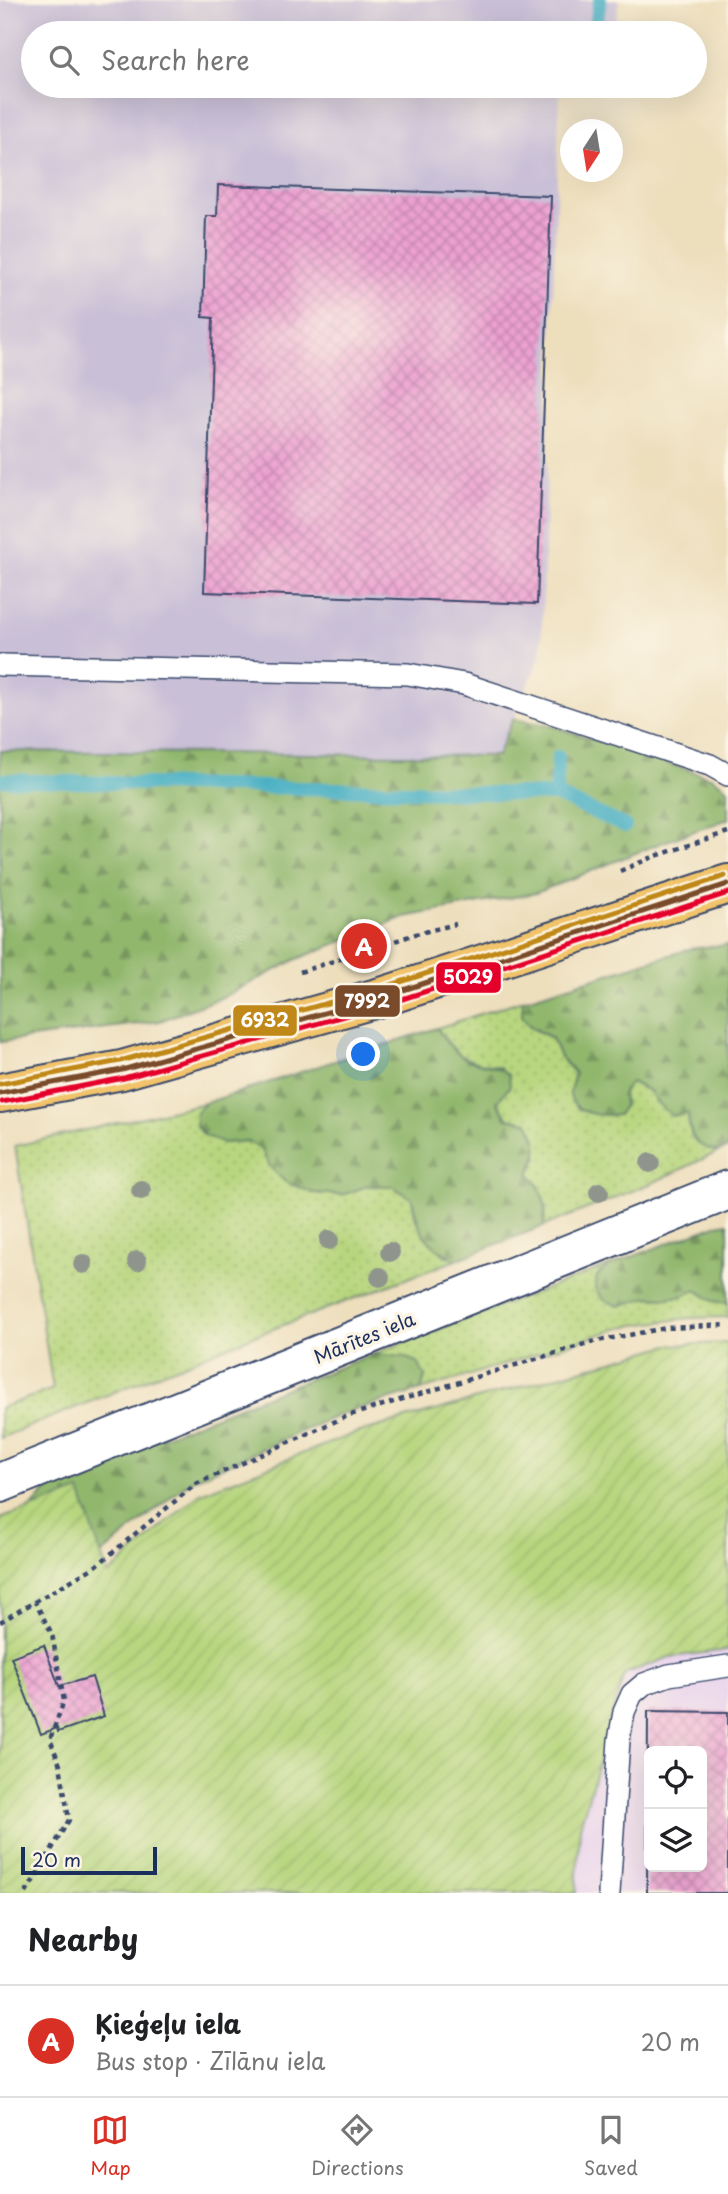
<!DOCTYPE html>
<html lang="en">
<head>
<meta charset="utf-8">
<style>
  body { margin:0; font-family:"Playpen Sans",sans-serif; background:#f2f2f2; color:#202124 }
  .controls { position:absolute; right:21px; bottom:21px; display:grid; overflow:hidden; border-radius:10px; box-shadow:0 7px 28px #0002 }
  .controls button { width:63px; height:63px; display:grid; place-items:center; padding:0; border:0; border-bottom:2px solid #e0e0e0; background:#fff; color:#202124; font:35px sans-serif }
  .compass { position:absolute; left:560px; top:119px; width:63px; height:63px; border-radius:50%; background:#fff; box-shadow:0 7px 28px #0002; rotate:192deg }
  .scale { position:absolute; left:21px; bottom:18px; width:136px; box-sizing:border-box; padding-left:7px; border:4px solid #1b2f5e; border-top:0; font-size:19px; line-height:24px; white-space:nowrap; color:#1b2f5e; -webkit-text-stroke:5px #fcf5e5; paint-order:stroke }
  .you { position:absolute; left:364px; top:1055px; width:24px; height:24px; margin:-18px; border:5px solid #fff; border-radius:50%; background:#1a73e8; box-shadow:0 0 0 10px #1a73e833 }
  .badge { display:grid; place-items:center; width:46px; height:46px; border-radius:50%; background:#d93025; color:#fff; font-size:23px; font-weight:700 }
  .pin { position:absolute; translate:-50% -50%; border:4px solid #fff; box-shadow:0 2px 7px #0006 }
  .list { margin:0; padding:0; list-style:none }
  h2 { display:flex; justify-content:space-between; align-items:center; height:91px; margin:0; padding:0 28px; font-size:30px }
  h2 small { font-size:23px; font-weight:400; color:#757577 }
  .list li { display:grid; grid-template-columns:46px 1fr auto; gap:21px; align-items:center; box-sizing:border-box; height:112px; padding:0 28px; border-top:2px solid #e0e0e0 }
  .list b { display:block; font-size:26px; white-space:nowrap }
  .list p { margin:0; font-size:23px; white-space:nowrap; color:#757577 }
  .list em { font-size:23px; font-style:normal; color:#757577 }
  .icon { flex:none; width:38px; height:38px; fill:none; stroke:currentColor; stroke-width:2; stroke-linecap:round; stroke-linejoin:round }
  .map { position:relative; flex:none; width:728px; height:1893px; overflow:hidden }
  .search { position:absolute; background:#fff; box-shadow:0 7px 28px #0002; left:21px; right:21px; top:21px; height:77px; display:flex; align-items:center; gap:18px; box-sizing:border-box; padding:0 24px; border-radius:38px; color:#757577; font-size:26px }
  .sheet { height:203px; background:#fff }
  nav { display:flex; justify-content:space-around; align-items:center; box-sizing:border-box; height:98px; border-top:2px solid #e0e0e0; background:#fff; font-size:19px; color:#757577 }
  nav a { display:grid; justify-items:center; gap:4px }
  nav .on { color:#d93025 }
  .map>svg:first-child { display:block }
</style>
</head>
<body>
<div class="map">
<svg width="728" height="1893" viewBox="0 0 728 1893">
  <defs>
    <pattern id="grass-dots" width="8" height="8" patternUnits="userSpaceOnUse" patternTransform="scale(1.75)"><rect width="8" height="8" fill="#b7d67e"/><path d="M2 2h.1M6 6h.1" fill="none" stroke="#9db86f" stroke-width="1.8" stroke-linecap="round"/></pattern>
    <pattern id="forest-firs" width="22" height="20" patternUnits="userSpaceOnUse" patternTransform="scale(1.75)"><rect width="22" height="20" fill="#91b76d"/><path d="M5 1l3.5 6h-7zM16 11l3.5 6h-7z" fill="#76955d"/></pattern>
    <pattern id="garden-furrows" width="10" height="10" patternUnits="userSpaceOnUse" patternTransform="scale(1.75)"><rect width="10" height="10" fill="#b7d67e"/><path d="M-1 1l2-2M0 10L10 0M9 11l2-2" fill="none" stroke="#9db86f"/></pattern>
    <pattern id="building-cross-hatch" width="8" height="8" patternUnits="userSpaceOnUse" patternTransform="scale(1.75)"><rect width="8" height="8" fill="#eda1d1"/><path d="M0 0l8 8M0 8l8-8" fill="none" stroke="#bf84ad"/></pattern>
  </defs>
  <rect width="100%" height="100%" fill="#fcf5e5"/>
  <filter id="ink" filterUnits="userSpaceOnUse"><feTurbulence type="fractalNoise" baseFrequency=".0143" numOctaves="2"/><feDisplacementMap in="SourceGraphic" scale="14" xChannelSelector="R" yChannelSelector="G"/><feConvolveMatrix kernelMatrix="1 2 1 2 8 2 1 2 1" color-interpolation-filters="sRGB"/></filter>
  <filter id="wash" filterUnits="userSpaceOnUse"><feTurbulence type="fractalNoise" baseFrequency=".00686" numOctaves="4" result="noise"/><feDisplacementMap in="SourceGraphic" scale="28" xChannelSelector="R" yChannelSelector="G"/><feGaussianBlur stdDeviation="1.57" result="paint"/><feColorMatrix in="noise" values="0 0 0 0 0 0 0 0 0 0 0 0 0 0 0 0 0 1.4 0 .05"/><feComposite in="paint" operator="in"/></filter>
  <g filter="url(#wash)">
    <rect width="100%" height="100%" fill="#eddebc"/>
    <path fill="#e8d2ee" fill-rule="evenodd" d="M 728,1650 L 728,1893 L 576,1893 L 580,1827 L 624,1674 L 670,1657 ZM 649,1751 L 702,1751 L 702,1867 L 649,1867 Z"/>
    <path fill="#c9bfd7" d="M 0,0 L 619,0 L 614,33 L 33,33 L 33,86 L 560,86 L 541,654 L 498,756 L 0,751 Z"/>
    <path fill="url(#grass-dots)" stroke="#69826e" stroke-width="2" d="M 523,1000 L 523,1017 L 531,1028 L 552,1038 L 560,1057 L 575,1073 L 570,1094 L 624,1106 L 623,1093 L 631,1081 L 651,1092 L 655,1101 L 688,1113 C 689,1138 693,1145 718,1152 L 652,1183 L 544,1226 L 546,1206 L 529,1173 L 538,1157 L 497,1102 L 510,1086 L 500,1067 C 465,1061 457,1058 437,1028 Z
      M 205,1103 L 196,1113 L 224,1143 L 247,1141 L 262,1150 L 270,1167 L 314,1193 L 342,1195 L 367,1186 L 393,1186 L 412,1199 L 416,1220 L 442,1253 L 456,1260 L 246,1339 L 0,1438 L 0,1408 L 53,1389 L 15,1146 Z
      M 610,1265 L 597,1276 L 619,1306 L 648,1297 L 664,1298 L 682,1296 L 696,1290 L 713,1301 L 728,1303 L 728,1317 L 689,1318 L 627,1326 L 421,1390 L 425,1377 L 373,1354 Z"/>
    <path fill="url(#forest-firs)" stroke="#567366" stroke-width="2" d="M 513,719 L 552,726 L 713,778 L 728,789 L 728,819 L 658,844 L 536,893 L 404,917 L 297,959 L 225,996 L 160,1021 L 0,1042 L 0,751 L 497,756 Z
      M 728,945 L 728,1148 L 718,1152 C 693,1145 690,1138 688,1113 L 672,1116 L 655,1101 L 651,1092 L 631,1082 L 623,1093 L 624,1106 L 618,1115 C 602,1116 574,1115 570,1095 C 569,1089 574,1080 575,1073 L 560,1057 L 552,1038 L 531,1027 L 522,1017 L 523,1000 L 693,948 Z
      M 437,1028 C 448,1044 458,1059 478,1063 C 491,1067 497,1065 509,1075 L 510,1086 L 497,1102 L 507,1118 L 528,1122 C 540,1145 541,1150 529,1173 C 546,1193 546,1200 544,1226 L 456,1260 C 424,1244 419,1232 412,1199 L 392,1186 L 367,1186 L 342,1195 L 314,1193 L 285,1182 L 270,1167 L 262,1150 L 248,1141 L 224,1143 L 205,1136 L 196,1126 L 196,1113 L 205,1103 Z
      M 728,1223 L 728,1303 L 713,1301 L 696,1290 L 682,1296 L 664,1298 L 648,1297 L 619,1306 L 604,1300 L 595,1289 L 597,1276 L 610,1265 L 716,1225 Z
      M 373,1354 L 403,1357 L 418,1362 L 425,1377 L 421,1390 L 341,1414 L 190,1481 L 101,1555 L 80,1492 L 31,1508 L 58,1478 Z"/>
    <path fill="url(#garden-furrows)" stroke="#69826e" stroke-width="2" d="M 728,1343 L 728,1650 L 670,1657 L 624,1674 L 580,1827 L 576,1893 L 0,1893 L 0,1519 L 80,1491 L 108,1575 L 200,1493 L 356,1433 L 669,1345 Z"/>
    <g fill="none" stroke-linecap="round" stroke-linejoin="round">
      <path stroke="#43adc2" stroke-width="14" d="M 595,33 L 600,0
        M 0,780 L 556,795 L 558,757
        M 556,795 L 625,826"/>
    </g>
    <g id="blocks">
      <path fill="url(#building-cross-hatch)" fill-rule="evenodd" d="M 218,185 L 551,196 L 537,604 L 204,592 L 213,318 L 203,317 L 206,216 L 217,216 Z
        M 44,1645 L 59,1686 L 92,1677 L 104,1716 L 58,1732 L 57,1728 L 41,1734 L 11,1657 Z
        M 648,1711 L 728,1712 L 728,1893 L 647,1893 ZM 649,1751 L 702,1751 L 702,1867 L 649,1867 Z"/>
    </g>
  </g>
  <g filter="url(#ink)">
    <use href="#blocks" fill-opacity="0" stroke="#3a496c" stroke-width="2"/>
    <g fill="none" stroke-linecap="round" stroke-linejoin="round">
      <g stroke="#3a496c" stroke-width="24">
        <path id="lane" d="M 0,665 L 408,674 L 464,684 L 710,765 L 728,775
          M 609,1893 L 619,1740 L 624,1712 L 632,1694 L 644,1684 L 669,1675 L 728,1666"/>
      </g>
      <g stroke="#3a496c" stroke-width="42">
        <path id="street" d="M 0,1483 L 728,1190"/>
      </g>
      <g stroke="#3a496c" stroke-width="42">
        <path id="highway" d="M 0,1093 L 122,1070 L 388,995 L 728,884"/>
      </g>
      <path stroke="#3a496c" stroke-width="4.5" stroke-dasharray="5 5" stroke-linecap="butt" d="M 620,871 L 653,857 L 728,832
        M 300,972 L 416,934 L 456,924
        M 0,1622 L 96,1566 L 196,1484 L 347,1416 L 592,1342 L 666,1328 L 728,1325
        M 26,1893 L 69,1820 L 60,1765 L 50,1739 L 64,1701 L 52,1634 L 35,1602"/>
      <use href="#lane" stroke="#fff" stroke-width="21"/>
      <use href="#street" stroke="#fff" stroke-width="38"/>
      <use href="#highway" stroke="#f1c36a" stroke-width="38"/>
      <g stroke="#fcf5e5" stroke-width="10">
        <path id="bus-1" d="M 0,1093 L 122,1070 L 388,995 L 728,884"/>
      </g>
      <g stroke="#fcf5e5" stroke-width="10">
        <path id="bus-2" d="M 2,1102 L 124,1078 L 390,1003 L 728,893"/>
      </g>
      <g stroke="#fcf5e5" stroke-width="10">
        <path id="bus-3" d="M 0,1084 L 120,1061 L 385,987 L 725,876"/>
      </g>
      <use href="#bus-1" stroke="#7a4b2a" stroke-width="5"/>
      <use href="#bus-2" stroke="#e4002b" stroke-width="5"/>
      <use href="#bus-3" stroke="#c08818" stroke-width="5"/>
    </g>
    <g fill="#8f958d">
      <circle cx="650" cy="1163" r="10"/>
      <circle cx="141" cy="1190" r="10"/>
      <circle cx="599" cy="1192" r="10"/>
      <circle cx="329" cy="1240" r="10"/>
      <circle cx="390" cy="1252" r="10"/>
      <circle cx="137" cy="1261" r="10"/>
      <circle cx="83" cy="1264" r="10"/>
      <circle cx="380" cy="1277" r="10"/>
    </g>
  </g>
  <g text-anchor="middle" dominant-baseline="central" stroke-width="7" stroke-linejoin="round" paint-order="stroke">
    <g font-size="19" fill="#1b2f5e" stroke="#fcf5e5">
      <text transform="translate(364 1337) rotate(-22)">Mārītes iela</text>
    </g>
  </g>
  <g stroke="#fcf5e5" stroke-width="2.5">
    <rect x="435" y="961" width="67" height="33" rx="7" fill="#e4002b"/>
    <rect x="334" y="984" width="67" height="34" rx="7" fill="#7a4b2a"/>
    <rect x="232" y="1004" width="66" height="33" rx="7" fill="#c08818"/>
  </g>
  <g font-size="19" text-anchor="middle" font-weight="bold" fill="#fff">
    <text x="468" y="984">5029</text>
    <text x="367" y="1008">7992</text>
    <text x="265" y="1027">6932</text>
  </g>
</svg>
<div class="controls">
<button><svg class="icon" aria-label="locate" viewBox="0 0 24 24"><circle cx="12" cy="12" r="6"/><path d="M12 2v4M12 18v4M2 12h4M18 12h4"/></svg></button>
<button><svg class="icon" aria-label="layers" viewBox="0 0 24 24"><path d="M12 4l9 5-9 5-9-5zM3 14l9 5 9-5"/></svg></button>
</div>
<svg class="compass" viewBox="-18 -18 36 36"><path d="M0-13l5 13h-10z" fill="#e53935"/><path d="M0 13l5-13h-10z" fill="#757577"/></svg>
<div class="scale">20 m</div>
<div class="you"></div>
<div class="pin badge" style="left:364px;top:946px">A</div>
<div class="search"><svg class="icon" aria-label="search" viewBox="0 0 24 24"><circle cx="10" cy="10" r="6"/><path d="M15 15l6 6"/></svg>Search here</div>
</div>
<section class="sheet">
<h2>Nearby<small></small></h2>
<ul class="list">
<li><span class="badge">A</span><div><b>Ķieģeļu iela</b><p>Bus stop · Zīlānu iela</p></div><em>20 m</em></li>
</ul>
</section>
<nav>
<a class="on"><svg class="icon" aria-label="map" viewBox="0 0 24 24"><path d="M3 6l6-2 6 2 6-2v14l-6 2-6-2-6 2zM9 4v14M15 6v14"/></svg>Map</a>
<a><svg class="icon" aria-label="directions" viewBox="0 0 24 24"><path d="M12 3l9 9-9 9-9-9zM9 14v-3h6M13 9l2 2-2 2"/></svg>Directions</a>
<a><svg class="icon" aria-label="saved" viewBox="0 0 24 24"><path d="M7 4h10v16l-5-4-5 4z"/></svg>Saved</a>
</nav>
</body>
</html>
